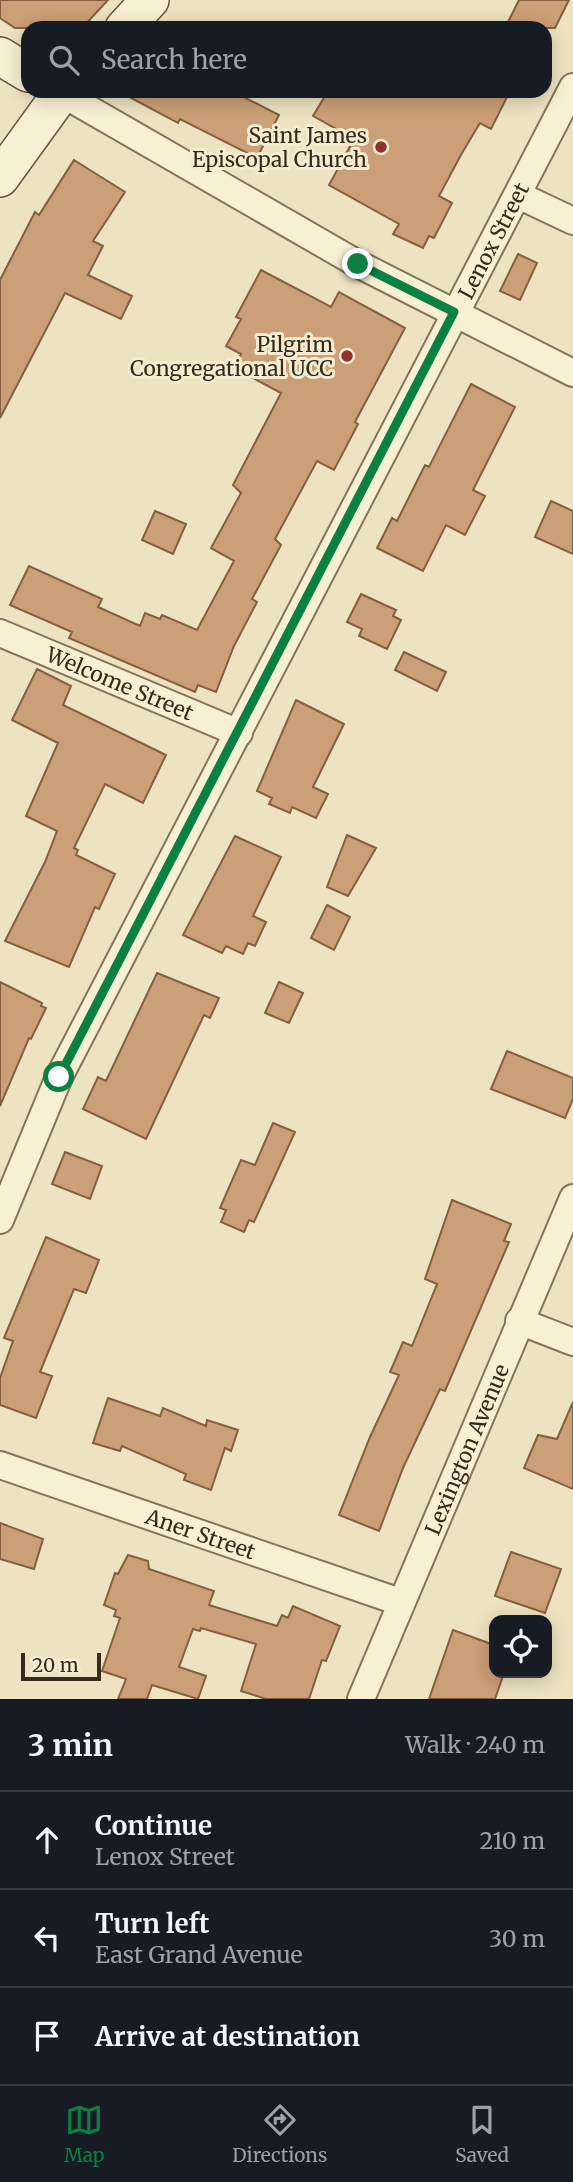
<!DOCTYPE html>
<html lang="en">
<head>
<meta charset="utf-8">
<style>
  body { margin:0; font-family:Merriweather,serif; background:#242831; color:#f1f3f6 }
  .controls { position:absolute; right:21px; bottom:21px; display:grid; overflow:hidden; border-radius:14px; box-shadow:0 4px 18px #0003 }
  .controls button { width:63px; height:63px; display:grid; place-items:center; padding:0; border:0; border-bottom:2px solid #363941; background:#171b24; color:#f1f3f6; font:35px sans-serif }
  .scale { position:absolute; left:21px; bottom:18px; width:80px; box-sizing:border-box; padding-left:7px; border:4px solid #362b1d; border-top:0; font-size:19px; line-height:24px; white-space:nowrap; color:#362b1d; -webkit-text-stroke:5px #f5ecd1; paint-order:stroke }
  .stop { position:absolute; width:21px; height:21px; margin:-16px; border:5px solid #0b8043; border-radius:50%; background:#fff }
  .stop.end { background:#0b8043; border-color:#fff; box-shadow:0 2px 7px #0008 }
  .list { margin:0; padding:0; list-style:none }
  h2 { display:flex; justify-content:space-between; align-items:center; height:91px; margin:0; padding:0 28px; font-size:30px }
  h2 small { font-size:23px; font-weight:400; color:#9ea1a6 }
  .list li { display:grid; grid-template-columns:46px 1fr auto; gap:21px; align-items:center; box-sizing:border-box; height:98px; padding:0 28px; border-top:2px solid #363941 }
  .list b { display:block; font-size:26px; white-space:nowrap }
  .list p { margin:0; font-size:23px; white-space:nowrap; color:#9ea1a6 }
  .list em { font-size:23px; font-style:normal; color:#9ea1a6 }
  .icon { flex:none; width:38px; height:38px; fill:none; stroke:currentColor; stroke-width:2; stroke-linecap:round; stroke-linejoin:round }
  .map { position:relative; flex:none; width:573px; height:1699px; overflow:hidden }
  .search { position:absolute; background:#171b24; box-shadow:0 4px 18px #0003; left:21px; right:21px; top:21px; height:77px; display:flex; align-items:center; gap:18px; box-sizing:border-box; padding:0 24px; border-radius:21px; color:#9ea1a6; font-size:26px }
  .sheet { height:385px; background:#171b24 }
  nav { display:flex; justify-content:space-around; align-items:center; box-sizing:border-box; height:98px; border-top:2px solid #363941; background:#171b24; font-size:19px; color:#9ea1a6 }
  nav a { display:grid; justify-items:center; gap:4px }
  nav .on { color:#0b8043 }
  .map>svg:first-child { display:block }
</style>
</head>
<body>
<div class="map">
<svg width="573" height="1699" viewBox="0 0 573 1699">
  <rect width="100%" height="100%" fill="#ede3c1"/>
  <path fill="#cb9f77" stroke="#855f3f" stroke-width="2" d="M 0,0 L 108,0 L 82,28 L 15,28 L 0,18 Z
    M 519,0 L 569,0 L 555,28 L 505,28 Z
    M 118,91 L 232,91 L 279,115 L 257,158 L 180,119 L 178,123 Z
    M 328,91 L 510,91 L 491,129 L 480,123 L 462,153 L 439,196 L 452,203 L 434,238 L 429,236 L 423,248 L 393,234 L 399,224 L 329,185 L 354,139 L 313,116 Z
    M 74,160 L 125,192 L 93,241 L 103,246 L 88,275 L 132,296 L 121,319 L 65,293 L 0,418 L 0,280 L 35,212 L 39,215 Z
    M 518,254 L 537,263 L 520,300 L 500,291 Z
    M 261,270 L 331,307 L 339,292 L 405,328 L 355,422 L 358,424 L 334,470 L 317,461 L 275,539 L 281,545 L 252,599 L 257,602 L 234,646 L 216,692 L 198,685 L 195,692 L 69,638 L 72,632 L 10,605 L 29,566 L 102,599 L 98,607 L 140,626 L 145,613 L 160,619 L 162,615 L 197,630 L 234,561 L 211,548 L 241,493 L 233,485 L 281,393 L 234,368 L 241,354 L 226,346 L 241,319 L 236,317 Z
    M 471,384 L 515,407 L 473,490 L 485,496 L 465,535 L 446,525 L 423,571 L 377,548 L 392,518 L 397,521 L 425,465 L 429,467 Z
    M 551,501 L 573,511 L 573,554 L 535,537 Z
    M 155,511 L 186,524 L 173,554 L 142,540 Z
    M 361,594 L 396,610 L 393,616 L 401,620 L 387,649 L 359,636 L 362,629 L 347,622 Z
    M 404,652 L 446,672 L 437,691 L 395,670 Z
    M 37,669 L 71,686 L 63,705 L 166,755 L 143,803 L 105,784 L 74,848 L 78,850 L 76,855 L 115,874 L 99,909 L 95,907 L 69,967 L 5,941 L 45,862 L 57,831 L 26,816 L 58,743 L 12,720 Z
    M 296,700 L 344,724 L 313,787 L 328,794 L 316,818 L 292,807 L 290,813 L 269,804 L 272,798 L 257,791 Z
    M 347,835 L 376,848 L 348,896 L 327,887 Z
    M 235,836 L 281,857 L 253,916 L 266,922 L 255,946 L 248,943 L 243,954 L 226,946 L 222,953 L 183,935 Z
    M 327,905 L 350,917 L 334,950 L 311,938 Z
    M 157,973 L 219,998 L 210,1018 L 204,1015 L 146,1139 L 83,1109 L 98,1077 L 106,1081 Z
    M 0,982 L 42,1003 L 41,1006 L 46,1008 L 31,1039 L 29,1038 L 0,1106 Z
    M 279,982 L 303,993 L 289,1023 L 265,1013 Z
    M 507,1051 L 573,1078 L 573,1099 L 565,1118 L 491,1089 Z
    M 273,1123 L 295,1132 L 254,1222 L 249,1220 L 244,1232 L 221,1222 L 226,1210 L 220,1208 L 241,1160 L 255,1165 Z
    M 65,1152 L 102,1166 L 90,1199 L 52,1184 Z
    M 452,1200 L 511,1224 L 504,1241 L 509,1242 L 445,1391 L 440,1389 L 403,1468 L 379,1531 L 339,1515 L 370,1437 L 399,1375 L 390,1372 L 403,1342 L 412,1346 L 437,1284 L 425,1279 Z
    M 46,1237 L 99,1260 L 86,1293 L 74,1289 L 40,1372 L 52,1376 L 36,1418 L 0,1405 L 0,1378 L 13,1341 L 4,1338 Z
    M 108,1398 L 160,1416 L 163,1408 L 206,1426 L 207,1420 L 238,1430 L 231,1451 L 225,1448 L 211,1490 L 184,1480 L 186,1474 L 122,1446 L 120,1451 L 93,1443 Z
    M 573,1402 L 573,1489 L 524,1468 L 538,1435 L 557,1439 Z
    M 0,1523 L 43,1539 L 34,1569 L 0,1559 Z
    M 511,1552 L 561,1569 L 545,1613 L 495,1596 Z
    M 128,1555 L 148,1561 L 149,1569 L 214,1591 L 209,1605 L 277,1626 L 282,1615 L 288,1618 L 293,1606 L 340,1626 L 326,1661 L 322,1660 L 309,1699 L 266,1699 L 241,1691 L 256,1644 L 201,1628 L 200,1631 L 193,1629 L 179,1667 L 206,1676 L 198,1699 L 152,1685 L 147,1699 L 118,1699 L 126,1679 L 102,1671 L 120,1618 L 114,1616 L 116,1610 L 104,1605 L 115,1573 L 118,1574 Z
    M 453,1630 L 494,1645 L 494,1673 L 504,1673 L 495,1699 L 429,1699 Z"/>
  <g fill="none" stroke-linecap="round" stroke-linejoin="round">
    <g stroke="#867459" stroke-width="30">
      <g id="minor">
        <path d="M 61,93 L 358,264 L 573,373"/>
        <path d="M 518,195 L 573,221"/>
        <path id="s1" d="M 0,633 L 239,733"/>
        <path id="s2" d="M 0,1220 L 59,1077 L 573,87"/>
        <path d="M 519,1321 L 573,1342"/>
        <path id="s3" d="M 0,1465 L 400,1602"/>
        <path id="s4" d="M 361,1699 L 573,1198"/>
      </g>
    </g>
    <g stroke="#68553c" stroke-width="40">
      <path id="secondary" d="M 124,28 L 150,0
        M 0,56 L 28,73
        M 0,178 L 63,91"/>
    </g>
    <use href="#minor" stroke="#f8f0d4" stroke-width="26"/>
    <use href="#secondary" stroke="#f8f0d4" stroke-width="37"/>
  </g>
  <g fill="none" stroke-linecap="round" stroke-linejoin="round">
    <path stroke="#0b8043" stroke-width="9" d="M 59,1077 L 454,312 L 358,264"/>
  </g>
  <g fill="#94302a" stroke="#f5ecd1" stroke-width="2.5">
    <circle cx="381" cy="147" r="7"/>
    <circle cx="347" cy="356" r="7"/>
  </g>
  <g text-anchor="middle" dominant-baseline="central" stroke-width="6" stroke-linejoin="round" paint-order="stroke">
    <g font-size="21" fill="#362b1d" stroke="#f5ecd1" text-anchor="end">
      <text x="367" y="135">Saint James<tspan x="367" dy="24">Episcopal Church</tspan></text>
      <text x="333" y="344">Pilgrim<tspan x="333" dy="24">Congregational UCC</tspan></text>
    </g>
    <g font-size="21" fill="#362b1d" stroke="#f5ecd1">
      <text stroke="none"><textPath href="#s2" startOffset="1097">Lenox Street</textPath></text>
      <text stroke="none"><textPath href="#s1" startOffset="130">Welcome Street</textPath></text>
      <text stroke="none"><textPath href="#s4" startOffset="271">Lexington Avenue</textPath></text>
      <text stroke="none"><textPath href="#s3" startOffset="212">Aner Street</textPath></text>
    </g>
  </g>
</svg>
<div class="controls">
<button><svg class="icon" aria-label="locate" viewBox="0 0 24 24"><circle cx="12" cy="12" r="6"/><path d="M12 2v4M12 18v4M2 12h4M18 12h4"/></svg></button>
</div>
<div class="scale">20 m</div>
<div class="stop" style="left:59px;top:1077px"></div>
<div class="stop end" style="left:358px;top:264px"></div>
<div class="search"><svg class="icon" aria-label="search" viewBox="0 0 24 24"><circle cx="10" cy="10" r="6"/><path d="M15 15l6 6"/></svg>Search here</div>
</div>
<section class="sheet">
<h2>3 min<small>Walk · 240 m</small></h2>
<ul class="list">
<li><svg class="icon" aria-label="ahead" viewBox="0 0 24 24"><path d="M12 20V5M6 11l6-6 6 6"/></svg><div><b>Continue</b><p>Lenox Street</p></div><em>210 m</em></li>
<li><svg class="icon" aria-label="left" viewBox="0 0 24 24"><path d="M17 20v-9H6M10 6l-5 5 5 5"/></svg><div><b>Turn left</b><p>East Grand Avenue</p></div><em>30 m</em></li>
<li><svg class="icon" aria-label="arrive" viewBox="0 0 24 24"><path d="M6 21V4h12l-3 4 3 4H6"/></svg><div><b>Arrive at destination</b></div></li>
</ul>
</section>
<nav>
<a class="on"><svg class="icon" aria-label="map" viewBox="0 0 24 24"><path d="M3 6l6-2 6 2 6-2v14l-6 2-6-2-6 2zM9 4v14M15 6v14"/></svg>Map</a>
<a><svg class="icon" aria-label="directions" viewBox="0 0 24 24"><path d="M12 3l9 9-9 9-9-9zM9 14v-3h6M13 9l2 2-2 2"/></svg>Directions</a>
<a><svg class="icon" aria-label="saved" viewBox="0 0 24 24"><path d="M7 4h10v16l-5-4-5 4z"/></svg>Saved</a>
</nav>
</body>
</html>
